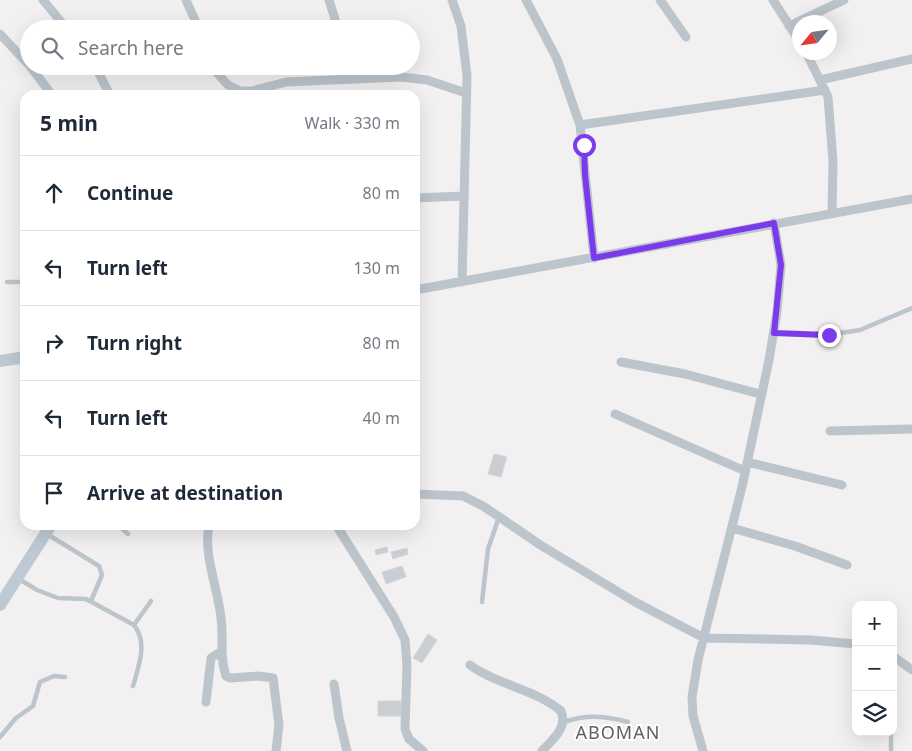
<!DOCTYPE html>
<html lang="en">
<head>
<meta charset="utf-8">
<style>
  body { margin:0; font-family:"Noto Sans",sans-serif; background:#f6f6f7; color:#1f2937 }
  .controls { position:absolute; right:15px; bottom:15px; display:grid; overflow:hidden; border-radius:10px; box-shadow:0 5px 20px #0002 }
  .controls button { width:45px; height:45px; display:grid; place-items:center; padding:0; border:0; border-bottom:1px solid #e0e1e3; background:#fff; color:#1f2937; font:25px sans-serif }
  .compass { position:absolute; left:792px; top:15px; width:45px; height:45px; border-radius:50%; background:#fff; box-shadow:0 5px 20px #0002; rotate:241deg }
  .stop { position:absolute; width:15px; height:15px; margin:-11px; border:4px solid #7c3aed; border-radius:50%; background:#fff }
  .stop.end { background:#7c3aed; border-color:#fff; box-shadow:0 1px 5px #0008 }
  .list { margin:0; padding:0; list-style:none }
  h2 { display:flex; justify-content:space-between; align-items:center; height:65px; margin:0; padding:0 20px; font-size:21px }
  h2 small { font-size:16px; font-weight:400; color:#747a83 }
  .list li { display:grid; grid-template-columns:32px 1fr auto; gap:15px; align-items:center; box-sizing:border-box; height:75px; padding:0 20px; border-top:1px solid #e0e1e3 }
  .list b { display:block; font-size:19px; white-space:nowrap }
  .list em { font-size:16px; font-style:normal; color:#747a83 }
  .icon { flex:none; width:28px; height:28px; fill:none; stroke:currentColor; stroke-width:2; stroke-linecap:round; stroke-linejoin:round }
  .map { position:relative; flex:none; width:912px; height:751px; overflow:hidden }
  .search { position:absolute; background:#fff; box-shadow:0 5px 20px #0002; left:20px; top:20px; width:400px; height:55px; display:flex; align-items:center; gap:12px; box-sizing:border-box; padding:0 18px; border-radius:28px; color:#747a83; font-size:19px }
  .panel { position:absolute; background:#fff; box-shadow:0 5px 20px #0002; left:20px; top:90px; width:400px; height:440px; border-radius:15px }
  .map>svg:first-child { display:block }
</style>
</head>
<body>
<div class="map">
<svg width="912" height="751" viewBox="0 0 912 751">
  <rect width="100%" height="100%" fill="#f2f0f0"/>
  <path fill="#cacdd2" stroke="#d4d6db" d="M 494,454 L 507,457 L 501,477 L 488,474 Z
    M 387,547 L 388,552 L 376,555 L 375,550 Z
    M 407,548 L 408,554 L 393,559 L 391,552 Z
    M 402,566 L 406,577 L 386,584 L 382,572 Z
    M 428,634 L 437,640 L 422,663 L 413,658 Z
    M 378,701 L 401,701 L 401,716 L 378,716 Z"/>
  <g fill="none" stroke-linecap="round" stroke-linejoin="round">
    <path stroke="#bcc5cc" stroke-width="4.5" d="M 7,282 L 25,282
      M 773,333 L 821,336 L 860,330 L 912,308
      M 118,525 L 128,534
      M 47,534 L 99,566 L 102,575 L 91,601
      M 19,579 L 37,590 L 58,598 L 86,599 L 134,625 L 151,601
      M 482,602 L 488,549 L 499,517
      M 133,686 C 139,665 148,643 134,625
      M 893,689 L 894,658
      M 564,722 C 587,714 605,716 628,722
      M 0,737 L 16,718 L 33,706 L 40,682 L 54,676 L 65,677
      M 891,751 L 891,732"/>
    <path stroke="#bcc5cc" stroke-width="9" d="M 43,0 L 67,29
      M 186,0 L 199,29
      M 329,0 L 338,29
      M 452,0 L 461,26 L 467,76 L 462,282
      M 526,0 L 557,59 L 580,125 L 594,258
      M 660,0 L 686,37
      M 773,0 L 800,42
      M 789,26 L 844,0
      M 0,34 L 29,65
      M 806,52 L 828,97 L 833,161 L 832,212
      M 30,66 L 52,95
      M 95,66 L 110,95
      M 214,66 L 217,73 L 228,85 L 240,91 L 252,91 L 286,82 L 401,77 L 427,80 L 466,93
      M 351,66 L 355,78
      M 820,80 L 912,59
      M 580,125 L 825,90
      M 415,198 L 464,196
      M 415,290 L 912,199
      M 621,362 L 685,374 L 760,394
      M 615,414 L 745,471
      M 830,431 L 912,429
      M 747,462 L 842,485
      M 415,494 L 463,496 L 483,506 L 542,546 L 635,602 L 704,638 L 811,640 L 856,644
      M 209,525 C 203,555 218,588 221,618 C 224,637 219,657 226,676 L 230,678 L 259,676 L 273,678 L 279,725 L 276,751
      M 336,525 L 394,617 L 405,640 L 407,666 L 405,729 L 409,739 L 423,751
      M 732,528 L 795,546 L 847,565
      M 893,656 L 912,670
      M 470,665 C 497,685 535,689 561,711 C 568,728 553,739 542,751
      M 334,684 L 339,718 L 347,751
      M 206,702 L 211,658 L 222,651
      M 703,751 L 693,716 L 692,697 L 698,660 L 742,487 L 769,360 L 777,312 L 781,265 L 774,223"/>
    <path stroke="#bec9d3" stroke-width="12" d="M 0,361 L 25,357
      M 0,605 L 51,525"/>
  </g>
  <g fill="none" stroke-linecap="round" stroke-linejoin="round">
    <path stroke="#7c3aed" stroke-width="6" d="M 584,145 L 585,175 L 594,258 L 774,223 L 781,265 L 774,333 L 829,335"/>
  </g>
  <g text-anchor="middle" dominant-baseline="central" stroke-width="4" stroke-linejoin="round" paint-order="stroke">
    <g font-size="18" letter-spacing="1" fill="#5c6164" stroke="#fff">
      <text x="618" y="732">ABOMAN</text>
    </g>
  </g>
</svg>
<div class="controls">
<button>+</button>
<button>−</button>
<button><svg class="icon" aria-label="layers" viewBox="0 0 24 24"><path d="M12 4l9 5-9 5-9-5zM3 14l9 5 9-5"/></svg></button>
</div>
<svg class="compass" viewBox="-18 -18 36 36"><path d="M0-13l5 13h-10z" fill="#e53935"/><path d="M0 13l5-13h-10z" fill="#747a83"/></svg>
<div class="stop" style="left:584px;top:145px"></div>
<div class="stop end" style="left:829px;top:335px"></div>
<div class="search"><svg class="icon" aria-label="search" viewBox="0 0 24 24"><circle cx="10" cy="10" r="6"/><path d="M15 15l6 6"/></svg>Search here</div>
<section class="panel">
<h2>5 min<small>Walk · 330 m</small></h2>
<ul class="list">
<li><svg class="icon" aria-label="ahead" viewBox="0 0 24 24"><path d="M12 20V5M6 11l6-6 6 6"/></svg><div><b>Continue</b></div><em>80 m</em></li>
<li><svg class="icon" aria-label="left" viewBox="0 0 24 24"><path d="M17 20v-9H6M10 6l-5 5 5 5"/></svg><div><b>Turn left</b></div><em>130 m</em></li>
<li><svg class="icon" aria-label="right" viewBox="0 0 24 24"><path d="M7 20v-9h11M14 6l5 5-5 5"/></svg><div><b>Turn right</b></div><em>80 m</em></li>
<li><svg class="icon" aria-label="left" viewBox="0 0 24 24"><path d="M17 20v-9H6M10 6l-5 5 5 5"/></svg><div><b>Turn left</b></div><em>40 m</em></li>
<li><svg class="icon" aria-label="arrive" viewBox="0 0 24 24"><path d="M6 21V4h12l-3 4 3 4H6"/></svg><div><b>Arrive at destination</b></div></li>
</ul>
</section>
</div>
</body>
</html>
